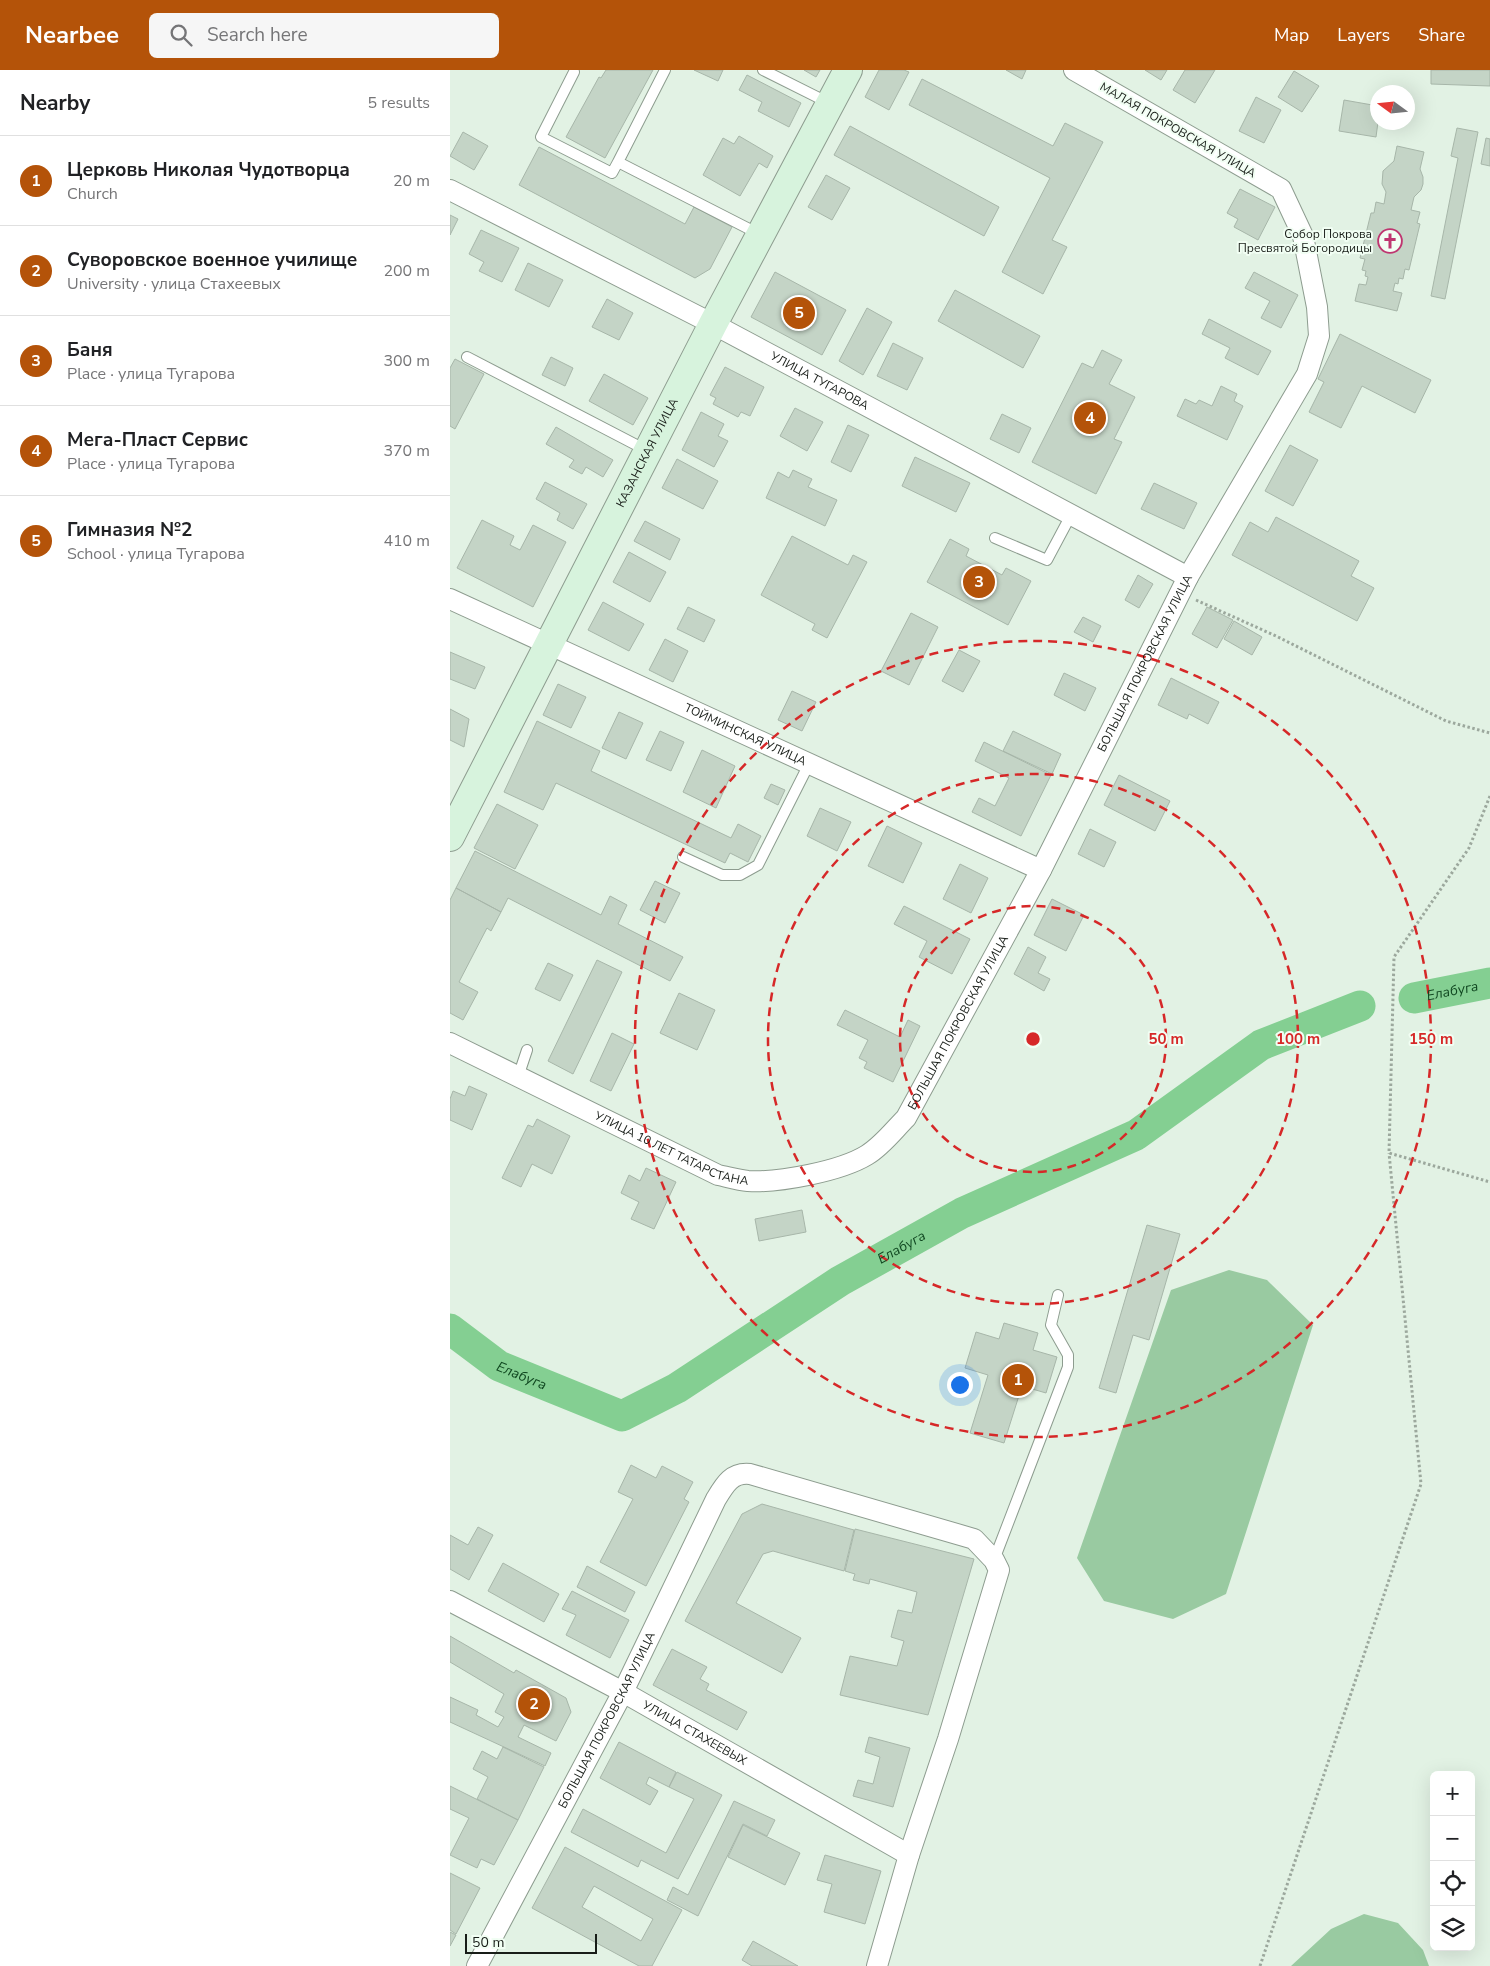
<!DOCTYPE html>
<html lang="en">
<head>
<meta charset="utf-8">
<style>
  body { margin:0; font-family:"Nunito Sans",sans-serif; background:#f6f6f6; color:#202124 }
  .controls { position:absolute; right:15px; bottom:15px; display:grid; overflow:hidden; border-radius:8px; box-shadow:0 5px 20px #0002 }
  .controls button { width:45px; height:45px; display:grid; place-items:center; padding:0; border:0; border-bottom:1px solid #e0e0e0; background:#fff; color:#202124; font:25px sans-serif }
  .compass { position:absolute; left:920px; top:15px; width:45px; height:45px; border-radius:50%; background:#fff; box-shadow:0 5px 20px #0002; rotate:285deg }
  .scale { position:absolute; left:15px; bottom:12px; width:132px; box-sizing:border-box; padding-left:5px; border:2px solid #181d18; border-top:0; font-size:14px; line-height:18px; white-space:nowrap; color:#181d18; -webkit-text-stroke:4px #f1fef3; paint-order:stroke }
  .you { position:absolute; left:509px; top:1314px; width:18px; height:18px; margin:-12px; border:4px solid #fff; border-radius:50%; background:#1a73e8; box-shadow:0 0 0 8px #1a73e833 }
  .badge { display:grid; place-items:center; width:32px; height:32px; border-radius:50%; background:#b45309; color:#fff; font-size:16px; font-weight:700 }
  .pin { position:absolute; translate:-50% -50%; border:2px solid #fff; box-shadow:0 1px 5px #0006 }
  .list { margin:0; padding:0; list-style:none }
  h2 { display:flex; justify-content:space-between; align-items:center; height:65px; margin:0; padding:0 20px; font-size:21px }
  h2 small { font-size:16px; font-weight:400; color:#757577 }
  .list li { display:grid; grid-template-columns:32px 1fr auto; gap:15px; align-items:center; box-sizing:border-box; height:90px; padding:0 20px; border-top:1px solid #e0e0e0 }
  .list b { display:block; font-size:19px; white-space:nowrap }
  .list p { margin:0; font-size:16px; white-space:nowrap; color:#757577 }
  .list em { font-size:16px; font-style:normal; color:#757577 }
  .icon { flex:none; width:28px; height:28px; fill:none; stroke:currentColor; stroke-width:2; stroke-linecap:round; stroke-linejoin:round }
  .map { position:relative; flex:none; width:1040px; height:1896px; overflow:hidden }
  header { display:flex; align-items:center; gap:30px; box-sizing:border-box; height:70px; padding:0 25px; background:#b45309; color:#fff }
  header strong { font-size:24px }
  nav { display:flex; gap:28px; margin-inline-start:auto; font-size:18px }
  .search { width:350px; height:45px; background:#f6f6f6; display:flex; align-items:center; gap:12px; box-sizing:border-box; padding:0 18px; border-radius:8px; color:#757577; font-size:19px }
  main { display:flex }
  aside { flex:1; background:#fff }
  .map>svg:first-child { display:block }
</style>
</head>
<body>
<header>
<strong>Nearbee</strong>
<div class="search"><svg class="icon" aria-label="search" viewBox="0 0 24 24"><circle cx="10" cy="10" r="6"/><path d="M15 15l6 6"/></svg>Search here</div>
<nav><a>Map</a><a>Layers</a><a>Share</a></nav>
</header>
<main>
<aside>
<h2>Nearby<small>5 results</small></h2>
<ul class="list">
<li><span class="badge">1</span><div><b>Церковь Николая Чудотворца</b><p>Church</p></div><em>20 m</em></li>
<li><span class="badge">2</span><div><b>Суворовское военное училище</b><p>University · улица Стахеевых</p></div><em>200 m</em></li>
<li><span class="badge">3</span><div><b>Баня</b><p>Place · улица Тугарова</p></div><em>300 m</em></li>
<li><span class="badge">4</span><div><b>Мега-Пласт Сервис</b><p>Place · улица Тугарова</p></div><em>370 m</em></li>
<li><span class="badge">5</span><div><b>Гимназия №2</b><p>School · улица Тугарова</p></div><em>410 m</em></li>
</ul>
</aside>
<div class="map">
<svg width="1040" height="1896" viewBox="0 0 1040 1896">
  <rect width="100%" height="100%" fill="#e2f2e4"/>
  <path fill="#99caa1" d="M 779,1200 L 817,1210 L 863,1255 L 776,1524 L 723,1549 L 654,1531 L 627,1488 L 721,1220 Z
    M 914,1844 L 948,1853 L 973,1880 L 979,1896 L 841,1896 L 881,1859 Z"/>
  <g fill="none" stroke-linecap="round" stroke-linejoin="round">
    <g stroke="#84cf92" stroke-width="31">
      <path id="s1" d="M 964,928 L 1040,913"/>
      <path id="s2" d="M 0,1259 L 49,1296 L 172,1346 L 227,1318 L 390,1211 L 512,1143 L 686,1065 L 811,975 L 910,936"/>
    </g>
  </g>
  <path fill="#c4d4c6" stroke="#a7b6a9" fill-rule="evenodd" d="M 156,0 L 203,0 L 155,88 L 116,67 L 149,7 L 151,8 Z
    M 244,0 L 273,0 L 268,11 Z
    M 354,0 L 370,0 L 366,7 Z
    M 429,0 L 454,0 L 459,2 L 439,40 L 415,27 Z
    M 556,0 L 576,0 L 572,9 Z
    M 695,0 L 717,0 L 711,10 Z
    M 735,0 L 765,0 L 745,33 L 723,20 Z
    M 981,0 L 1040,0 L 1040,16 L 981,14 Z
    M 844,1 L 869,16 L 852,42 L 828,27 Z
    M 297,5 L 351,33 L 339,57 L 308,41 L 312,32 L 289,20 Z
    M 472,9 L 603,76 L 615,53 L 653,72 L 602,170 L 617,177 L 593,224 L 552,202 L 600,108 L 459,35 Z
    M 806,27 L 831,40 L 814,73 L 789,61 Z
    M 894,30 L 928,36 L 928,52 L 926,67 L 889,61 Z
    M 400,56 L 549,137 L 534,166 L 384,85 Z
    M 1007,58 L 1028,62 L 995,229 L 981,226 L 1008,88 L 1001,86 Z
    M 13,62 L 38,76 L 24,100 L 0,86 Z
    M 289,66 L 323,86 L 317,98 L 309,93 L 290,126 L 253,105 L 273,68 L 284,74 Z
    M 1036,68 L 1040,69 L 1040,96 L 1031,94 Z
    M 947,76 L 974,82 L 970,99 L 973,107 L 973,114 L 971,120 L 964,127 L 961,140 L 970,142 L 967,153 L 970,154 L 959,200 L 955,199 L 953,209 L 949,208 L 948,214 L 945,213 L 943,221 L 952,223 L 947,241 L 905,231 L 909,214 L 916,215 L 918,207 L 915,206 L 916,201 L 912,200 L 915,189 L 910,188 L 921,143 L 924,143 L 926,132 L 934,134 L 936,122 L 932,114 L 933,101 L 944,91 Z
    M 89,77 L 235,154 L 244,137 L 282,157 L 260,199 L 245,208 L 69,115 Z
    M 376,105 L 400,118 L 382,150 L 358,137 Z
    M 790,119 L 825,137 L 808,170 L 784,157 L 788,149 L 777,143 Z
    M 0,145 L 8,149 L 0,165 Z
    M 31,160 L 69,178 L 52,212 L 29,201 L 34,192 L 19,184 Z
    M 78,193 L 113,210 L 99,237 L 65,220 Z
    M 325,202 L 396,240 L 372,285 L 301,247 Z
    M 804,202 L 848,225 L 831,258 L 811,248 L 820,231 L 795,218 Z
    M 505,220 L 590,266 L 573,298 L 488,251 Z
    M 157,229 L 183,243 L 169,270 L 142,257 Z
    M 417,238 L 442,252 L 413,305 L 389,291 Z
    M 759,249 L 821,281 L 808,305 L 775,288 L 780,278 L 752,264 Z
    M 890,264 L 981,310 L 965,343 L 912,316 L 891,358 L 859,342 L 874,312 L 868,309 Z
    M 443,273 L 473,288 L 457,320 L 427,306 Z
    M 652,280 L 672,290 L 659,314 L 685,327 L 664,369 L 672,372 L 646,424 L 582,392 L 632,293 L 643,298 Z
    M 101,287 L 123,298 L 115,316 L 92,305 Z
    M 5,289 L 34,304 L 5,359 L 0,356 L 0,298 Z
    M 275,297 L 314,317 L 300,346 L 291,342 L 288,347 L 263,334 L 266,328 L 260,325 Z
    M 154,304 L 198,328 L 183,355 L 139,331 Z
    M 771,316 L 787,324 L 784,331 L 793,336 L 777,370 L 727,346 L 735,329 L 746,334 L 749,330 L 762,336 Z
    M 345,338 L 373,352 L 357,381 L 330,366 Z
    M 251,342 L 274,354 L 268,366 L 278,371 L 264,397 L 232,380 Z
    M 552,344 L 581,358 L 569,383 L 540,369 Z
    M 398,355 L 419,365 L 401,402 L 381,392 Z
    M 106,357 L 163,390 L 153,407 L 136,397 L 132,404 L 119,397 L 124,390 L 96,374 Z
    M 840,375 L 868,390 L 843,436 L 815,421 Z
    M 465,387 L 520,413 L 506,442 L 452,416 Z
    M 227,389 L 268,411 L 253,439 L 212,418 Z
    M 343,400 L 362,409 L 358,417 L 387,430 L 375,456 L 316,428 L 328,402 L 339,408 Z
    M 95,412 L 137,434 L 123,459 L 107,450 L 110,443 L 86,429 Z
    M 704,413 L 747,433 L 734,459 L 691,439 Z
    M 826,447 L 909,491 L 901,506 L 924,518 L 907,551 L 782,485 L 800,452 L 818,462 Z
    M 32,450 L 64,466 L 60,475 L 70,480 L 83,455 L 116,472 L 83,537 L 7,498 Z
    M 195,451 L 230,469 L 220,490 L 184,471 Z
    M 342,466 L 398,495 L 403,485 L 417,492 L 377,568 L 362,560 L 365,554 L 311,525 Z
    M 500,469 L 519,479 L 516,486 L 552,505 L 556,498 L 581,511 L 558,555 L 477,512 Z
    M 179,482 L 216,502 L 200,532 L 163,512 Z
    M 688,505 L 703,514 L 689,538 L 675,530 Z
    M 153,532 L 194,554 L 179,581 L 138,560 Z
    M 238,537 L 265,550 L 254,572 L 227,559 Z
    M 757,537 L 783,550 L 767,578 L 742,564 Z
    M 461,543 L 488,557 L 459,615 L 431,601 Z
    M 633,547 L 651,556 L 643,572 L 624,562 Z
    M 784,551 L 812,567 L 802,585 L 774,569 Z
    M 215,569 L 238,581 L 223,612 L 199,600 Z
    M 509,580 L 530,591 L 513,622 L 492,611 Z
    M 0,582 L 35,597 L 25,619 L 0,609 Z
    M 614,603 L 646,618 L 635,641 L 604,625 Z
    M 721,608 L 769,632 L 758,654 L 739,644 L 737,649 L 708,635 Z
    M 108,614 L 136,627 L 121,658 L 93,645 Z
    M 342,621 L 366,632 L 352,661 L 328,650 Z
    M 0,639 L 19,649 L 14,677 L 0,670 Z
    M 169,642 L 193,653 L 176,689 L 152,678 Z
    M 87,651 L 150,681 L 141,701 L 281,768 L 288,754 L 311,766 L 298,792 L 280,783 L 275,793 L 106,713 L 93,740 L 54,722 Z
    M 210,661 L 234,672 L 221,701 L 196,690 Z
    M 563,661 L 611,684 L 602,704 L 553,681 Z
    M 534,672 L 601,705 L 571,766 L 522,742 L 529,728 L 545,736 L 559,708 L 525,691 Z
    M 252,680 L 285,696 L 266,738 L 233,722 Z
    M 669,705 L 720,731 L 705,761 L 654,735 Z
    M 321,714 L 335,720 L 328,735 L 314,728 Z
    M 47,734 L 88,755 L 65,799 L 24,778 Z
    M 370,738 L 401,752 L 387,781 L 357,766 Z
    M 437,756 L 472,773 L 453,813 L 418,796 Z
    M 640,759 L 666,772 L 654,797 L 628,784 Z
    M 25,781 L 151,845 L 160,826 L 177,835 L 168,854 L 233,887 L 220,911 L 58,828 L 51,842 L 6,818 Z
    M 510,794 L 538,808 L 521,843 L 493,829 Z
    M 205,811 L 230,823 L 215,853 L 190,840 Z
    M 6,818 L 51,842 L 41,861 L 37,858 L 9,912 L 28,922 L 13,950 L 0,943 L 0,830 Z
    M 602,829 L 634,845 L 616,881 L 584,865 Z
    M 454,836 L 520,869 L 502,904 L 469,887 L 477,871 L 444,854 Z
    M 578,877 L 596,887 L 588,903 L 600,909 L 594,921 L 564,904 Z
    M 147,890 L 172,902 L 123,1004 L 98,991 Z
    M 98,893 L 123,905 L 110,931 L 85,919 Z
    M 229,923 L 265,940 L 247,980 L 210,963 Z
    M 395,940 L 450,967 L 458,950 L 470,956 L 443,1012 L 414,998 L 417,992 L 409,988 L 418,970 L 387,955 Z
    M 162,963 L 184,974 L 161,1021 L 140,1011 Z
    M 19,1016 L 37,1024 L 22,1060 L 0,1050 L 0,1029 L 3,1021 L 15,1026 Z
    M 87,1049 L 120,1066 L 102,1104 L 82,1094 L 71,1117 L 52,1108 L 78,1055 L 83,1057 Z
    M 196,1098 L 226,1112 L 204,1159 L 181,1149 L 189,1132 L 171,1123 L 179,1105 L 190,1111 Z
    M 352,1140 L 356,1162 L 309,1171 L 305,1149 Z
    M 697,1155 L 730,1164 L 699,1270 L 683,1265 L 666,1323 L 649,1318 Z
    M 554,1253 L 588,1263 L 583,1280 L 607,1287 L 596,1323 L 572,1316 L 554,1373 L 520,1363 L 538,1305 L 515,1298 L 526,1262 L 549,1269 Z
    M 181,1395 L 206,1408 L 212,1396 L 243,1412 L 234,1429 L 239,1432 L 196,1516 L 150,1492 L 183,1429 L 168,1422 Z
    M 312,1434 L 404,1460 L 394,1501 L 323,1481 L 313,1484 L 286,1533 L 351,1568 L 332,1603 L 235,1551 L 292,1444 Z
    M 28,1457 L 43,1465 L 19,1510 L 0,1499 L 0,1465 L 18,1475 Z
    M 405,1459 L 524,1489 L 478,1645 L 390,1625 L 400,1586 L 447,1596 L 454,1571 L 441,1567 L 448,1540 L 462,1543 L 467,1522 L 420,1509 L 419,1514 L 403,1510 L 405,1504 L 395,1501 Z
    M 53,1493 L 109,1524 L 94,1552 L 38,1521 Z
    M 137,1496 L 185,1522 L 175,1542 L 127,1517 Z
    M 122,1521 L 179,1550 L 160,1588 L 116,1565 L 126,1545 L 112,1539 Z
    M 0,1566 L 64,1603 L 66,1600 L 116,1628 L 121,1642 L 106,1671 L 74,1655 L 68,1667 L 101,1683 L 95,1696 L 0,1652 L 0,1627 L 28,1640 L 26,1645 L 48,1657 L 54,1647 L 45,1642 L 54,1624 L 0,1592 Z
    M 222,1579 L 257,1597 L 250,1609 L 259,1614 L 256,1620 L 297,1642 L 287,1660 L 203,1615 Z
    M 419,1667 L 460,1678 L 443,1737 L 403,1726 L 408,1710 L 423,1714 L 430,1687 L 415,1682 Z
    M 169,1672 L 226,1702 L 219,1717 L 199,1707 L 196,1714 L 208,1721 L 200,1735 L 150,1708 Z
    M 53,1677 L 94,1697 L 68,1750 L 27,1729 L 38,1707 L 23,1699 L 32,1681 L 47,1689 Z
    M 227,1702 L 272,1725 L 228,1809 L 191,1790 L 188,1797 L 121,1762 L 133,1739 L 216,1783 L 244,1729 L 219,1717 Z
    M 0,1716 L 68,1750 L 44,1795 L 31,1789 L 27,1798 L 0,1785 L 19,1748 L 0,1739 Z
    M 284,1731 L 325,1750 L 317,1766 L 293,1754 L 248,1846 L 217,1830 L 223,1817 L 238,1825 Z
    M 293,1755 L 350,1783 L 335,1815 L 278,1787 Z
    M 115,1777 L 232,1840 L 202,1896 L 189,1896 L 82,1838 ZM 144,1816 L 203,1849 L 191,1871 L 132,1837 Z
    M 375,1785 L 431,1801 L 415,1854 L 374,1842 L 382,1814 L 367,1810 Z
    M 0,1803 L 30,1818 L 6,1864 L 0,1860 Z
    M 0,1862 L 6,1865 L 0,1876 Z
    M 303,1871 L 348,1896 L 302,1896 L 292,1890 Z"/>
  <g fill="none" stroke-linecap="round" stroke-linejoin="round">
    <g stroke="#8d9c8f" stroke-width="12">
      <path id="lane" d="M 215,0 L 168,92 L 309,164
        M 313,0 L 379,33
        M 124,2 L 91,67 L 162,103 L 168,92
        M 17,287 L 196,380
        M 545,468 L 597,490 L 621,445
        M 233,787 L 272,805 L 290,805 L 308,795 L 359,694
        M 68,1007 L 77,980
        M 544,1490 L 618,1297 L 618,1285 L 601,1255 L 608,1225"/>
    </g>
    <g stroke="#8d9c8f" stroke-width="22">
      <g id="street">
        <path id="s3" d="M 0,120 L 263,254 L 738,507"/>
        <path id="s4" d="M 0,529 L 591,800"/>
        <path id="s5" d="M 0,973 L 268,1105 C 278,1107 288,1110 298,1111 C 329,1113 391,1101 417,1085 C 432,1076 444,1060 456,1048 L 591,800 L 738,507 L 857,304 L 869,266 L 867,237 L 853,166 L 831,119 L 624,0"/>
        <path id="s6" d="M 0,1531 L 173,1622 L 459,1785"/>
        <path id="s7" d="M 27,1896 L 173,1622 L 266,1429 C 275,1414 282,1402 300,1404 L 524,1469 L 544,1490 L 549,1500 L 498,1669 L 459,1785 L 427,1896"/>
      </g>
    </g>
    <g stroke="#8d9c8f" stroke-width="30">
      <g id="secondary">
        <path id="s8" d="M 0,767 L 263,254 L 398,0"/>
      </g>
    </g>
    <path stroke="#9ca89d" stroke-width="3" stroke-dasharray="2.5 2.5" stroke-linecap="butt" d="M 746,530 L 826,566 L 996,651 L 1040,663
      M 1040,726 L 1019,778 L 944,887 L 939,1083 L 1040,1112
      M 810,1896 L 971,1414 L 939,1083"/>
    <use href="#lane" stroke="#fff" stroke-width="10"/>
    <use href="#street" stroke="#fff" stroke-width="20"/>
    <use href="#secondary" stroke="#d7f3dd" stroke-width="28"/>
  </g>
  <g fill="none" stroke="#d62828" stroke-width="2.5" stroke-dasharray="9 6">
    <circle cx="583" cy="969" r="133"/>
    <circle cx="583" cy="969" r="265"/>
    <circle cx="583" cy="969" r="398"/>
  </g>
  <defs>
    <g id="church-ring" transform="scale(1.25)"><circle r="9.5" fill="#f1fef3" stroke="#bf3570" stroke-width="1.5"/><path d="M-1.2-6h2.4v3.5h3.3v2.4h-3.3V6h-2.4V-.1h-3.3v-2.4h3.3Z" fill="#bf3570"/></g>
  </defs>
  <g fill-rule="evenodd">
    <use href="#church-ring" x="940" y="171"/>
  </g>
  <g text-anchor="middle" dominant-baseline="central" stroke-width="4" stroke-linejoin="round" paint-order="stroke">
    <g font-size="12" fill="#181d18" stroke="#f1fef3">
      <text transform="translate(728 60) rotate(30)">МАЛАЯ ПОКРОВСКАЯ УЛИЦА</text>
      <text stroke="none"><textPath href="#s3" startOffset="416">УЛИЦА ТУГАРОВА</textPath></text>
      <text stroke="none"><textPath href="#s8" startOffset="432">КАЗАНСКАЯ УЛИЦА</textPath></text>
      <text stroke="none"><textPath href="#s5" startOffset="1020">БОЛЬШАЯ ПОКРОВСКАЯ УЛИЦА</textPath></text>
      <text stroke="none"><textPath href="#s4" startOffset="325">ТОЙМИНСКАЯ УЛИЦА</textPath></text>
      <text stroke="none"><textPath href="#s5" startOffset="615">БОЛЬШАЯ ПОКРОВСКАЯ УЛИЦА</textPath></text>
      <text stroke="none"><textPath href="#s5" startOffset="246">УЛИЦА 10 ЛЕТ ТАТАРСТАНА</textPath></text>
      <text stroke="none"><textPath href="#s7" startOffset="278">БОЛЬШАЯ ПОКРОВСКАЯ УЛИЦА</textPath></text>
      <text stroke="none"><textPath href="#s6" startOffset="278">УЛИЦА СТАХЕЕВЫХ</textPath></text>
    </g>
    <g font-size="12" fill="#181d18" stroke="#f1fef3" text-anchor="end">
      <text x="922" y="164">Собор Покрова<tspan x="922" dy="14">Пресвятой Богородицы</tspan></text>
    </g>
    <g font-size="14" font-style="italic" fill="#104720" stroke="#f1fef3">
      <text stroke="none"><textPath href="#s1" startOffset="39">Елабуга</textPath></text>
      <text stroke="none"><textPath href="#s2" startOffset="521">Елабуга</textPath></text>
      <text stroke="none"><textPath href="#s2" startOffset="86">Елабуга</textPath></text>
    </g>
  </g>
  <circle cx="583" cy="969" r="8" fill="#d62828" stroke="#f1fef3" stroke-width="2.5"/>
  <g font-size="15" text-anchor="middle" font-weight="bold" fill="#d62828" stroke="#f1fef3" stroke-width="4" stroke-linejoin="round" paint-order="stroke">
    <text x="716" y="974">50 m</text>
    <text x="848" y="974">100 m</text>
    <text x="981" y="974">150 m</text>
  </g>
</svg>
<div class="controls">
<button>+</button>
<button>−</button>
<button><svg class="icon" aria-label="locate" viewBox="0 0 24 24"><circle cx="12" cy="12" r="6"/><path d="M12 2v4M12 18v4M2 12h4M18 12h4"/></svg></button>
<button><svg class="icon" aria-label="layers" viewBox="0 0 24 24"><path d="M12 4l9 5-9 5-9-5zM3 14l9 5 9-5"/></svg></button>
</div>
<svg class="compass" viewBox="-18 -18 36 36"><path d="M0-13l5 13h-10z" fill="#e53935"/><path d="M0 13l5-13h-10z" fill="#757577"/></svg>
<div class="scale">50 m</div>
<div class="you"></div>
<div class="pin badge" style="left:568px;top:1310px">1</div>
<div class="pin badge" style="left:84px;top:1634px">2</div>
<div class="pin badge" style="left:529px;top:512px">3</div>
<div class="pin badge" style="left:640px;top:348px">4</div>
<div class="pin badge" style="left:349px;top:243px">5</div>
</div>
</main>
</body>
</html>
